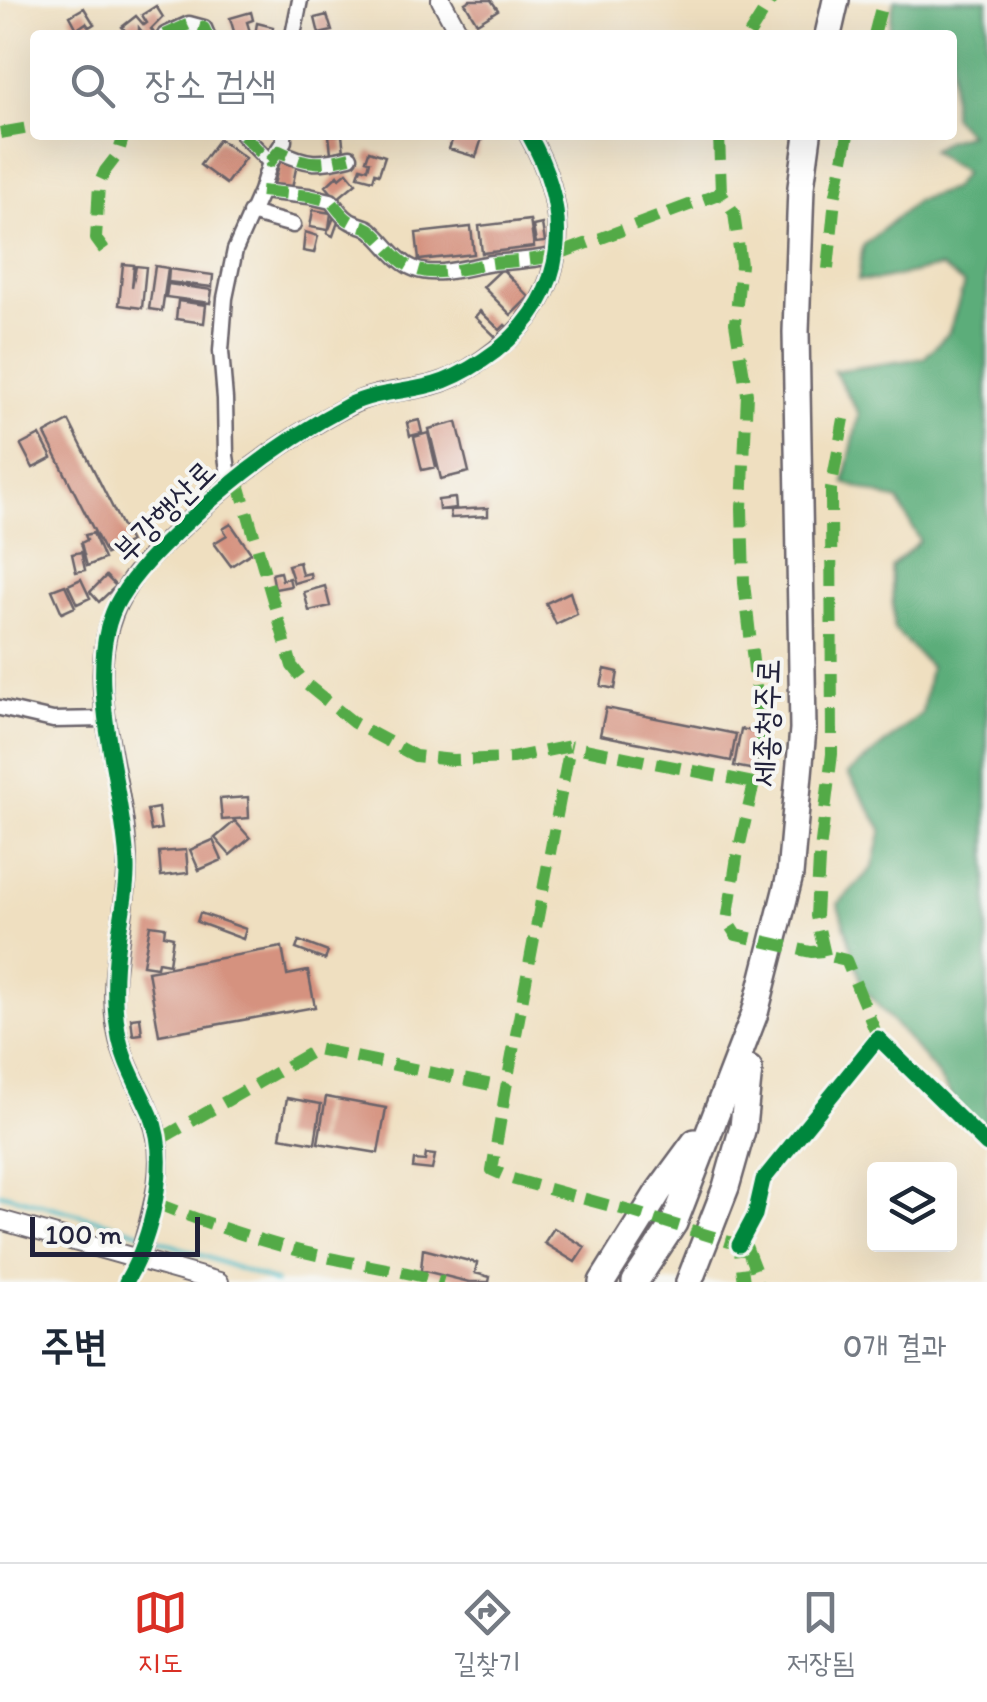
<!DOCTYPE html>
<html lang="ko">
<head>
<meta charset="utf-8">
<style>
  body { margin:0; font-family:Itim,"Poor Story",sans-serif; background:#f6f6f7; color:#1f2937 }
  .controls { position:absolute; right:30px; bottom:30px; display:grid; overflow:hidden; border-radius:10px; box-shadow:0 10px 40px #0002 }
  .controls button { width:90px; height:90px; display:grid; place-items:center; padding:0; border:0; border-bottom:2px solid #e0e1e3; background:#fff; color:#1f2937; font:50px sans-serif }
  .scale { position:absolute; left:30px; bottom:25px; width:170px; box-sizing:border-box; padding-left:10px; border:5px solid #22223b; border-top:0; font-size:28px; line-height:35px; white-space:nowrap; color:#22223b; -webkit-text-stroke:8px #f6f6f2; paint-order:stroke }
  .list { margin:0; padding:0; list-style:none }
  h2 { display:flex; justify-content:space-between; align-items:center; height:130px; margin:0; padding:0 40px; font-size:42px }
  h2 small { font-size:32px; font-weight:400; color:#747a83 }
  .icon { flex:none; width:55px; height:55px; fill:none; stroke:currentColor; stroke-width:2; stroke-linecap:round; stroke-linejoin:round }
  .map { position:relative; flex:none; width:987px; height:1282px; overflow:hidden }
  .search { position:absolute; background:#fff; box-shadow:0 10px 40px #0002; left:30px; right:30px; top:30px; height:110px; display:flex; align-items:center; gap:25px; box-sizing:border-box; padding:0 35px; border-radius:10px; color:#747a83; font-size:38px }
  .sheet { height:280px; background:#fff }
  nav { display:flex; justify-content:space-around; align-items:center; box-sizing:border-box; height:140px; border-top:2px solid #e0e1e3; background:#fff; font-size:28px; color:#747a83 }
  nav a { display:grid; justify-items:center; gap:5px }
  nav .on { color:#d93025 }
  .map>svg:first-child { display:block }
</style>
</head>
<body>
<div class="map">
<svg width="987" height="1282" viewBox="0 0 987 1282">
  <rect width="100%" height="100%" fill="#f6f6f2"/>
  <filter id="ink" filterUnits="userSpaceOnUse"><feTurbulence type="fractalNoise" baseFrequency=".01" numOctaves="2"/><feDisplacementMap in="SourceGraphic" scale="20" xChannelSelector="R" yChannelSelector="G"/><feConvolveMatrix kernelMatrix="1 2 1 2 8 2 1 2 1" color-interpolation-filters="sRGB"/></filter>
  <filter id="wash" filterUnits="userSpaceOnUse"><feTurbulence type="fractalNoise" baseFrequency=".0048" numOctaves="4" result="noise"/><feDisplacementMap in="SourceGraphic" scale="40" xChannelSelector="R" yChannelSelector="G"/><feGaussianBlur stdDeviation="2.25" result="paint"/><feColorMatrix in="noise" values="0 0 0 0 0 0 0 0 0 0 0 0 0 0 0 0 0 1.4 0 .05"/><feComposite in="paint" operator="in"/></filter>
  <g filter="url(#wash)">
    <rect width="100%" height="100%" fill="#efdfc0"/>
    <path fill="#5cad7a" stroke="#3f685a" stroke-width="2.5" d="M 894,0 L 987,0 L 987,1134 L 971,1126 L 932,1067 L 863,988 L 838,904 L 873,867 L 882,829 L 848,774 L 922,713 L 930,667 L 894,629 L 891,567 L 920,541 L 898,501 L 844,483 L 859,414 L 834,371 L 924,358 L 949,332 L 964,284 L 941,267 L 878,280 L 858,280 L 863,246 L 917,200 L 952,189 L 964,173 L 931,151 L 945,141 L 969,134 L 952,116 L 952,35 L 888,35 Z"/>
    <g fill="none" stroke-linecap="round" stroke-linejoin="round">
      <path stroke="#4cbac5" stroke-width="4" d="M 0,1193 L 99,1220 L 140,1233
        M 153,1238 L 276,1282"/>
    </g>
    <g id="blocks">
      <path fill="#d5927f" d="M 470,0 L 491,0 L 498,10 L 477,23 L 465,3 Z
        M 156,6 L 163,17 L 151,29 L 154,33 L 137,35 L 142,32 L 139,28 L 139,31 L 135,34 L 129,35 L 122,27 L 136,16 L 144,25 L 147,23 L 142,15 Z
        M 84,8 L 94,24 L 89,27 L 86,23 L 77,29 L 70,16 Z
        M 251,12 L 253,20 L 247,22 L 250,32 L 235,35 L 230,18 Z
        M 327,15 L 332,31 L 319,34 L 315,18 Z
        M 257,23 L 273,27 L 272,35 L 255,35 Z
        M 329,135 L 342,135 L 344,152 L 331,153 Z
        M 454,135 L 483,135 L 476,157 L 449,149 Z
        M 219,139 L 245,158 L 226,184 L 200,165 Z
        M 369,151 L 385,156 L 379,174 L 375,173 L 373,180 L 358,176 L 361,167 L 368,169 L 370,161 L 366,160 Z
        M 280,160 L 297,164 L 291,193 L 273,189 Z
        M 347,172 L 356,183 L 337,199 L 326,186 L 338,175 L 340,178 Z
        M 313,210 L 331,213 L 329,229 L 334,217 L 339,219 L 333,236 L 327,233 L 328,230 L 310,227 Z
        M 530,220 L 534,247 L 482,253 L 479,226 Z
        M 542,224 L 545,242 L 536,243 L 533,226 Z
        M 471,227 L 474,254 L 419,260 L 416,233 Z
        M 305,232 L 318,236 L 314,253 L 303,251 Z
        M 123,264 L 134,265 L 132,288 L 136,266 L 146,267 L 142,308 L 119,305 Z
        M 155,266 L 168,268 L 162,311 L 149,309 Z
        M 169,269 L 213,275 L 212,287 L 168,282 Z
        M 502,269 L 529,297 L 511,315 L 483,287 Z
        M 168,284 L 212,290 L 210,303 L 166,297 Z
        M 178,301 L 206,305 L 204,323 L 176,319 Z
        M 480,311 L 500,330 L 505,325 L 512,331 L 501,342 L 475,317 Z
        M 419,420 L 422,433 L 410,436 L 407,423 Z
        M 69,421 L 130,542 L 106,554 L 45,434 Z
        M 457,422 L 469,472 L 441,479 L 429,429 Z
        M 428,433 L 436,467 L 422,470 L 414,437 Z
        M 40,435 L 52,458 L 33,468 L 21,445 Z
        M 455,498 L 456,508 L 439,510 L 438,500 Z
        M 488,508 L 488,516 L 451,518 L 450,510 Z
        M 231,524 L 251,553 L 231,566 L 214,543 L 227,535 L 223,529 Z
        M 93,533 L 104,559 L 87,566 L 81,543 L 87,540 L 85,535 Z
        M 81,552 L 85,570 L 76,572 L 72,554 Z
        M 299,562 L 302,575 L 310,573 L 311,578 L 294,583 L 288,565 Z
        M 280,572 L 282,580 L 289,578 L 291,586 L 275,589 L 272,574 Z
        M 106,576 L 116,586 L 99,602 L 90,592 Z
        M 81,579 L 90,598 L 77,604 L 68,585 Z
        M 65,585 L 75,607 L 62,613 L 52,590 Z
        M 325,586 L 330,606 L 309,611 L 304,592 Z
        M 570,592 L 577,614 L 556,624 L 546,603 Z
        M 605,669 L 618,672 L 615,689 L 601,686 Z
        M 606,708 L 736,734 L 731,761 L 600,735 Z
        M 741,729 L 762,733 L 755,770 L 734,766 Z
        M 248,797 L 249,818 L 222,820 L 220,799 Z
        M 158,808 L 161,829 L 151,831 L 147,810 Z
        M 235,821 L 250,838 L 230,855 L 215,838 Z
        M 213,840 L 222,860 L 199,870 L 190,850 Z
        M 186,850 L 188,873 L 161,876 L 159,852 Z
        M 200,913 L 246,929 L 243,939 L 197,922 Z
        M 150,925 L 165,927 L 164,935 L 173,937 L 169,964 L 158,962 L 157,967 L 143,965 Z
        M 299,941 L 328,952 L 325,960 L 296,949 Z
        M 282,947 L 287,975 L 308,971 L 315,1007 L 159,1035 L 148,971 Z
        M 140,1017 L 142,1034 L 133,1035 L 131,1018 Z
        M 326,1097 L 386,1108 L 378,1153 L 318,1143 Z
        M 287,1098 L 321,1104 L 315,1143 L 280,1137 Z
        M 426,1154 L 435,1155 L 432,1170 L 413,1168 L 414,1160 L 425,1161 Z
        M 554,1228 L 585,1247 L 575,1262 L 544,1243 Z
        M 423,1249 L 477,1263 L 475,1273 L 490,1277 L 489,1282 L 469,1282 L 421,1270 Z"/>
    </g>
  </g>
  <g filter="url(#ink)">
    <use href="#blocks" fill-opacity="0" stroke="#6a646a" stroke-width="2.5"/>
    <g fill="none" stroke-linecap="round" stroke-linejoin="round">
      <g stroke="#6a646a" stroke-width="19">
        <path id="street" d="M 165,35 L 189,24 L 204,28 L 207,35
          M 293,35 L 300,0
          M 243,135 L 270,162 L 279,151 C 308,165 318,165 350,157
          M 261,191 L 309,196 L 331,201 C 338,209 343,219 354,223 C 362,226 368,226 374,233 C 387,245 397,262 415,269 C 438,278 470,266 493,263 C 515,261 535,260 556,255
          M 250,213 L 293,225
          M 230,483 L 226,456 L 225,399 L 221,351 L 225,298 L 235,250 L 261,191 L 270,162 L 284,141 L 284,135
          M 0,708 L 53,720 L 106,719
          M 739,1245 L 755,1215 L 763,1180 L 878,1038 L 987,1145
          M 126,1282 L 139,1259"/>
      </g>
      <g stroke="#6a646a" stroke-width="22">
        <path id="secondary" d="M 441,0 L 460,35
          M 0,1220 L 219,1282
          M 139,1259 C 151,1215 169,1164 152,1119 C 142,1091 124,1065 118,1035 C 106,979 125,926 127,871 C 130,777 69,670 129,584 C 143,563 162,546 180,529 C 231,480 287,437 350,405 C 380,389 414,393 444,381 C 463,374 481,362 496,350 C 569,293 573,213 529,135"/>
      </g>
      <g stroke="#6a646a" stroke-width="30">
        <path id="highway" d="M 828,35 L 836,0
          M 602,1282 L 659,1191 L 695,1142
          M 635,1282 L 674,1223 L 755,1013 L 790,875 L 803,729 L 796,332 L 801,187 L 808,135
          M 689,1282 L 726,1187 L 743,1127 L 749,1069"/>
      </g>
      <use href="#street" stroke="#fff" stroke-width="14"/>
      <use href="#secondary" stroke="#fff" stroke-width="18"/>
      <use href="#highway" stroke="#fff" stroke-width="25"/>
      <path stroke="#53aa46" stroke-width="12" stroke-dasharray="25 12" stroke-linecap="butt" d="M 165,35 L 189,24 L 204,28 L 207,35
        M 749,35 L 771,0
        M 874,35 L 883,0
        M 0,133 L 35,127
        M 243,135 L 270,162 L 279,151 C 308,165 318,165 350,157
        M 719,135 L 721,193
        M 261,191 L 309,196 L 331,201 C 338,209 343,219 354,223 C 362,226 368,226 374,233 C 387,245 397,262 415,269 C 438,278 470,266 493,263 C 515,261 535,260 556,255 L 721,193 L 734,213 L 741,265 L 735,323 L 747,394 L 742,508 L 744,583 L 767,782 L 754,783 L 570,746
        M 104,250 L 96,239 L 99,184 L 105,171 L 118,154 L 124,135
        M 828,269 L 835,199 L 848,135
        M 237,477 L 292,666 L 306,684 L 354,723 L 415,756 L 453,760 L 512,758 L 570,746 L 506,1088
        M 754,783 L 737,857 L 727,921 L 736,935 L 811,952 L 823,951 L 825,955 L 846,960 L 878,1038
        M 825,955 L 816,916 L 819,859 L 832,754 L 831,489 L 844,419
        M 159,1140 L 317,1049 L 506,1088 L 492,1170 L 512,1179 L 633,1212 L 739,1245 L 744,1282
        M 153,1202 C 210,1225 270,1245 330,1258 C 367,1266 405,1271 443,1282
        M 746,1246 L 756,1272 L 757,1282"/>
      <g stroke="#f6f6f2" stroke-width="21">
        <path id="cycleway" d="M 739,1245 L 755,1215 L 763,1180 L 878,1038 L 987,1145
          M 126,1282 C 151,1239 171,1163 151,1115 C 139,1087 122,1061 118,1031 C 113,1001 114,971 118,941 C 121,916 128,891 127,866 C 125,788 78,667 120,598 C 136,572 157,551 179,530 C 230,481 286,438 349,405 C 379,390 413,393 444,381 C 462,374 480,363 496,351 C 569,293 573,213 529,135"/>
      </g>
      <use href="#cycleway" stroke="#00873e" stroke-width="15"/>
    </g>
  </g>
  <g text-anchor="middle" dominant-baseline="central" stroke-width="8" stroke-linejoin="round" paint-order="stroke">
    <g font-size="32" fill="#22223b" stroke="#f6f6f2">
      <text transform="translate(164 511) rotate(-45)">부강행산로</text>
      <text transform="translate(766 723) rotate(-88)">세종청주로</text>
    </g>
  </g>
</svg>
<div class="controls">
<button><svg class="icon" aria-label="layers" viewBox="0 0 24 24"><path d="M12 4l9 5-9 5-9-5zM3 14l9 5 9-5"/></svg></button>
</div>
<div class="scale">100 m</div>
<div class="search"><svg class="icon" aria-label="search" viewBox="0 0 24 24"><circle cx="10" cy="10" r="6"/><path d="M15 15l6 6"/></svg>장소 검색</div>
</div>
<section class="sheet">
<h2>주변<small>0개 결과</small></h2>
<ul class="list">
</ul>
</section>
<nav>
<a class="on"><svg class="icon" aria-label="map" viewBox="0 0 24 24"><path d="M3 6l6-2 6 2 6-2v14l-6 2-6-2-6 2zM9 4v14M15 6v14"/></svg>지도</a>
<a><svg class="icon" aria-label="directions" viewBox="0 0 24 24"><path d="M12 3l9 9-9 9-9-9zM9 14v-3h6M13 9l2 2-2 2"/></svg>길찾기</a>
<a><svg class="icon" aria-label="saved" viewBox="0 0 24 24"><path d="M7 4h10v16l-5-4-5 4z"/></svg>저장됨</a>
</nav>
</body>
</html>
